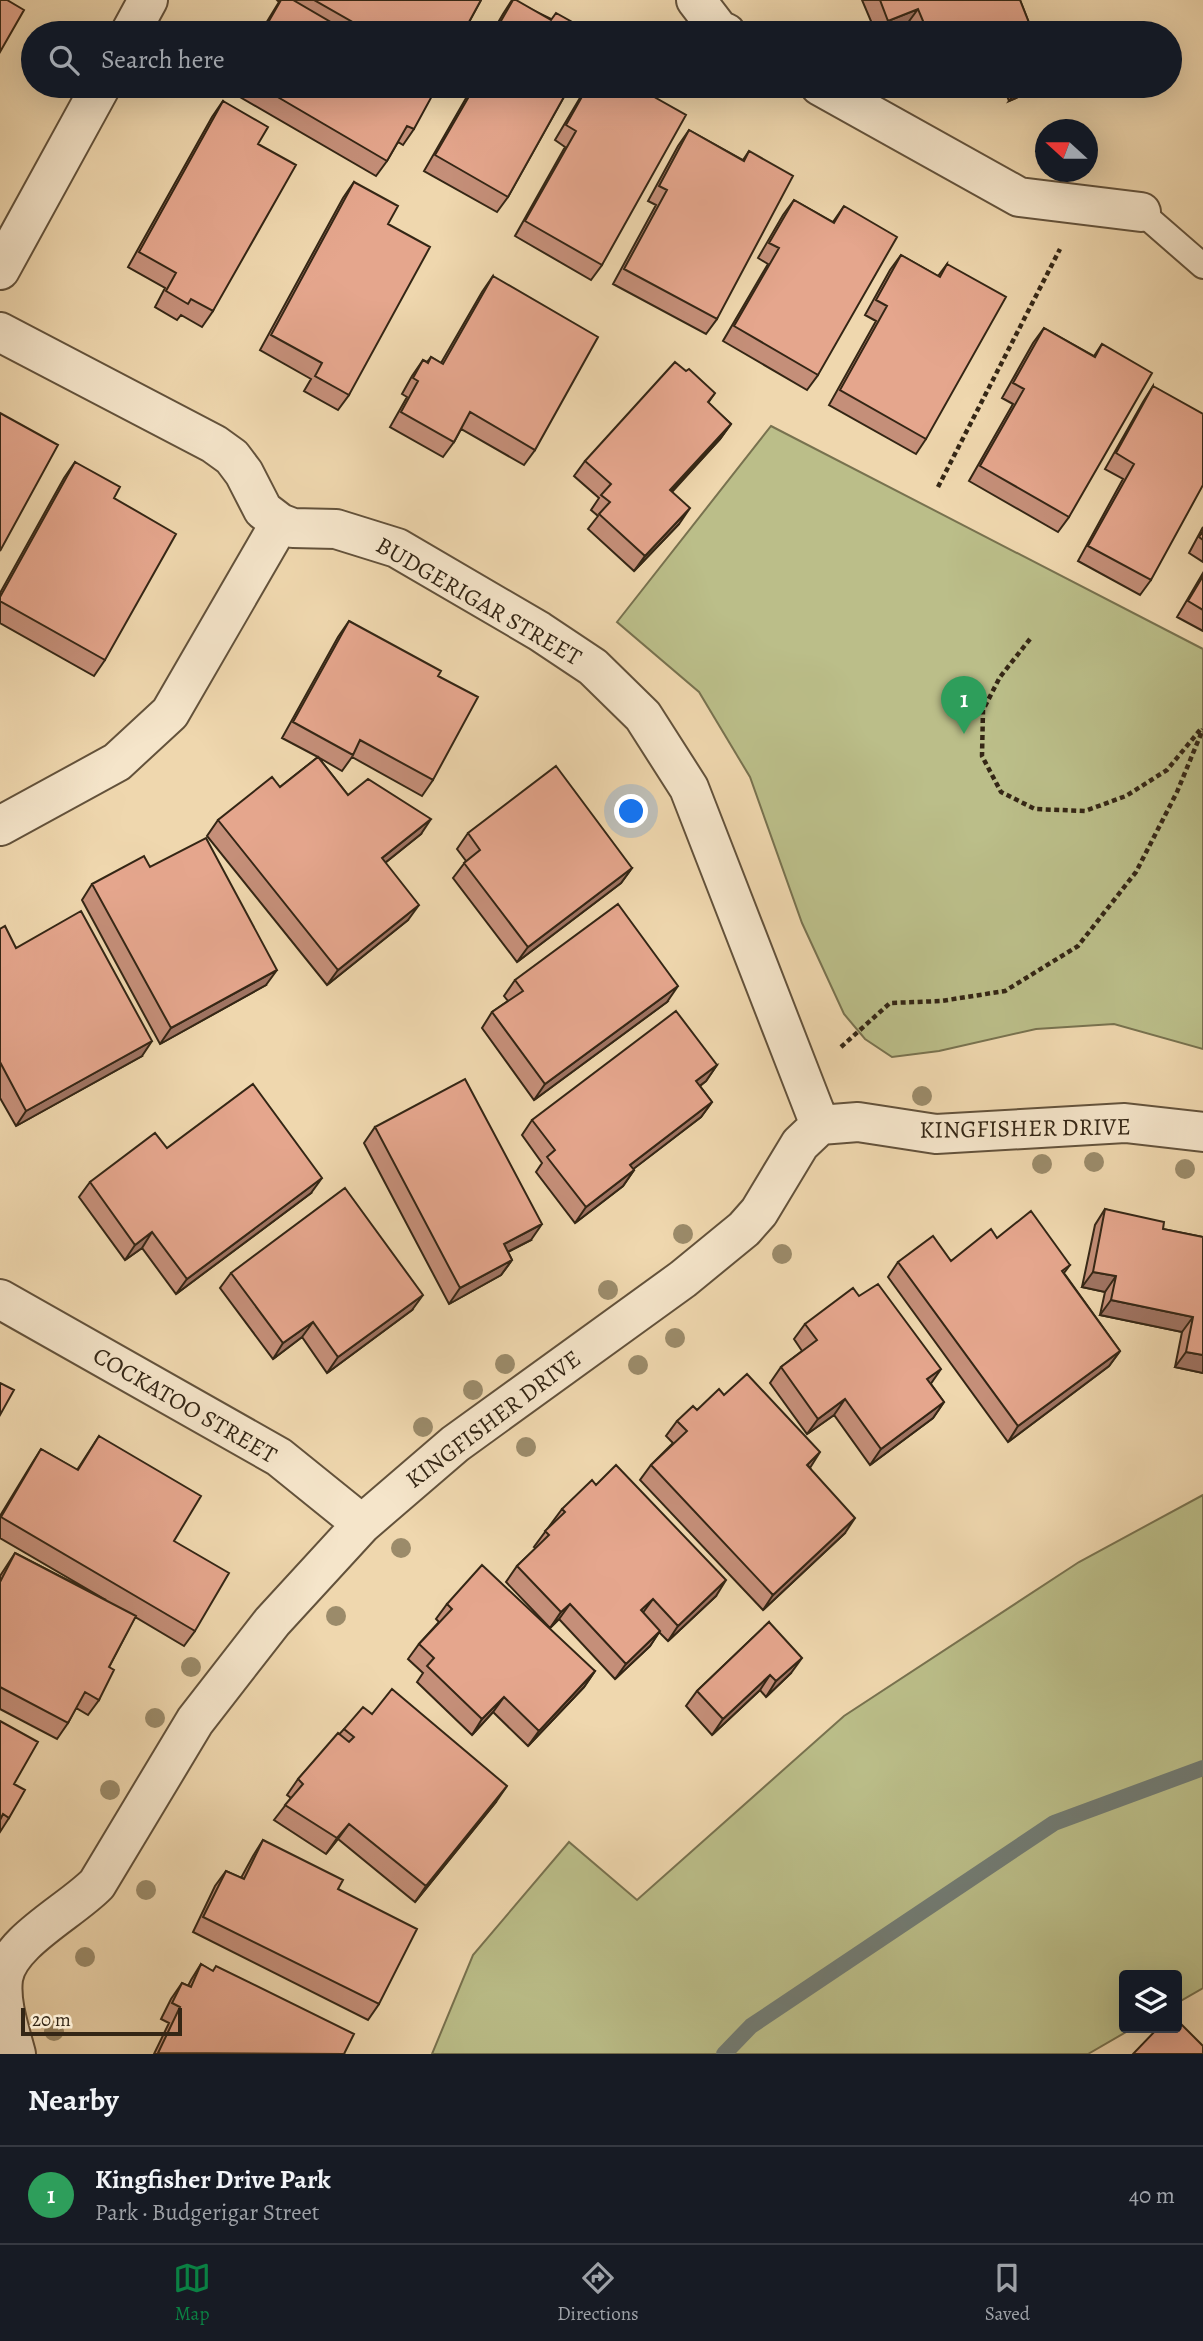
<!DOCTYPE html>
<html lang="en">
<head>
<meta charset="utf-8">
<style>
  body { margin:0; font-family:Alegreya,serif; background:#242831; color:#f1f3f6 }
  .controls { position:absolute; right:21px; bottom:21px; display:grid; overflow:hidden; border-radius:7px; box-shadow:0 7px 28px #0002 }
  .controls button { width:63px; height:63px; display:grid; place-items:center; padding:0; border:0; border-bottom:2px solid #363941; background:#171b24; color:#f1f3f6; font:35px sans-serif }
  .compass { position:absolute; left:1035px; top:119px; width:63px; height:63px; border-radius:50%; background:#171b24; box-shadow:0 7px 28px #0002; rotate:291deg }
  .scale { position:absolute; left:21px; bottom:18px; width:161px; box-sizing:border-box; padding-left:7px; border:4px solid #342615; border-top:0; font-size:19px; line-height:24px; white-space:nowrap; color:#342615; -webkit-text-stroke:5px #f5e5ca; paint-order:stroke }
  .you { position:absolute; left:632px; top:812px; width:24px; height:24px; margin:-18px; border:5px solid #fff; border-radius:50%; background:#1a73e8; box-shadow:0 0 0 10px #1a73e833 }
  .badge { display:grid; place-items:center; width:46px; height:46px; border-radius:50%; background:#0b8043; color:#fff; font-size:23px; font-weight:700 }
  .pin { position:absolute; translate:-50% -58px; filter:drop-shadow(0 2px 4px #0008) }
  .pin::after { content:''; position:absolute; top:37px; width:24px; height:21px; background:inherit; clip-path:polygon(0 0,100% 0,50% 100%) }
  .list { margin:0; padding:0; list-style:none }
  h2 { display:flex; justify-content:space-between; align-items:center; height:91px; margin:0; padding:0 28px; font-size:30px }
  h2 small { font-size:23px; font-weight:400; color:#9ea1a6 }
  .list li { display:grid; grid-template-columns:46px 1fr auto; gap:21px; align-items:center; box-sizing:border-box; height:98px; padding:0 28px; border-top:2px solid #363941 }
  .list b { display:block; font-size:26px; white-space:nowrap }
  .list p { margin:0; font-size:23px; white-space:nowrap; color:#9ea1a6 }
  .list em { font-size:23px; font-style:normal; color:#9ea1a6 }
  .icon { flex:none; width:38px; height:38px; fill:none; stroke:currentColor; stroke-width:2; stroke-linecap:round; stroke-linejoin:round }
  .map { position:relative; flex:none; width:1203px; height:2054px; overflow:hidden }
  .search { position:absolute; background:#171b24; box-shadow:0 7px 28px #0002; left:21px; right:21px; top:21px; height:77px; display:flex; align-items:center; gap:18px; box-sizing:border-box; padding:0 24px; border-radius:38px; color:#9ea1a6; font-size:26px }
  .sheet { height:189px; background:#171b24 }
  nav { display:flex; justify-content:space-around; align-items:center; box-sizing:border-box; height:98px; border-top:2px solid #363941; background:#171b24; font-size:19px; color:#9ea1a6 }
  nav a { display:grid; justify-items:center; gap:4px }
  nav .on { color:#0b8043 }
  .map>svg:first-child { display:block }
</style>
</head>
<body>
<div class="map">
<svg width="1203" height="2054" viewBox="0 0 1203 2054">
  <rect width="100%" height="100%" fill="#efd7ae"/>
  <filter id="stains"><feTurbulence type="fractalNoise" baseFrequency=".00286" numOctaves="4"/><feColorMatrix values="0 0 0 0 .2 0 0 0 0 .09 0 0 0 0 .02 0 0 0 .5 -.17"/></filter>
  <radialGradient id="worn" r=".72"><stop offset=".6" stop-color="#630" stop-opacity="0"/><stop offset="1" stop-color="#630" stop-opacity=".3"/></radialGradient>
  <path fill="#bbbe89" stroke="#78724f" stroke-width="2" d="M 771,426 L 1203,649 L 1203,1049 L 1114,1024 L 1036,1029 L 939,1051 L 892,1057 L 865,1039 L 844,1014 L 802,923 L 750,777 L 699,692 L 617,622 Z
    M 1203,1495 L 1203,1988 L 1177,2003 L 1177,1975 L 1124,1975 L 1124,2028 L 1133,2028 L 1088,2054 L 432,2054 L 473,1955 L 569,1842 L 637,1900 L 844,1716 L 1079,1562 Z"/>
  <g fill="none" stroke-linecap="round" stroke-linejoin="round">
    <path stroke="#737d75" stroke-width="16" d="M 724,2054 L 751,2026 L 1054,1823 L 1203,1768"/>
    <g stroke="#63523b" stroke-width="28">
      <path id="service" d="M 1141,212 L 1203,266"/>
    </g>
    <g stroke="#63523b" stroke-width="42">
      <path id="minor" d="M 696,0 L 719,30 L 726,33
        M 130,33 L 148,0
        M 820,86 L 1019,197 L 1141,212
        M 0,270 L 101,86
        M 0,332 L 214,444 L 232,457 L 244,473 L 263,510 L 280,523 L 293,528 L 336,529 L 397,548 L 539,631 L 593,667 L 643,716 L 689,788 L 820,1125
        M 0,826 L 117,762 L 170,713 L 280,523
        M 0,1299 L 279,1457 L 362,1524
        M 16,2054 C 10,2031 0,2004 3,1979 C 8,1942 71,1911 97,1884 L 195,1721 L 272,1622 L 362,1524 L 455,1444 L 683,1279 L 744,1229 L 759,1212 L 800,1144 L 820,1125 L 858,1122 L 936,1134 L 1125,1123 L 1203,1132"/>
    </g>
    <path stroke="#342615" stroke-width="4.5" stroke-dasharray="5 3.5" stroke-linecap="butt" d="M 938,487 L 1060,249
      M 1030,639 L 1000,677 L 983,710 L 982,756 L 1001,792 L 1035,809 L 1085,811 L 1126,796 L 1167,770 L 1200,730
      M 841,1047 L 890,1003 L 941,1001 L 1005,991 L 1078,946 L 1136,872 L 1177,792 L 1203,729"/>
    <use href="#service" stroke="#f5e5ca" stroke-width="24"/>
    <use href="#minor" stroke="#f5e5ca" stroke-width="38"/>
  </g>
  <g fill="#9b8b6a">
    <circle cx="922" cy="1096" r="10"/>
    <circle cx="1094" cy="1162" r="10"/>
    <circle cx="1042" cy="1164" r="10"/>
    <circle cx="1185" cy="1169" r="10"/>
    <circle cx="683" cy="1234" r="10"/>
    <circle cx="782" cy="1254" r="10"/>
    <circle cx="608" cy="1290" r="10"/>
    <circle cx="675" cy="1338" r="10"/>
    <circle cx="505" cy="1364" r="10"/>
    <circle cx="638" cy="1365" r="10"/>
    <circle cx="473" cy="1390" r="10"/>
    <circle cx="423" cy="1427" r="10"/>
    <circle cx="526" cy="1447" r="10"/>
    <circle cx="401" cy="1548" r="10"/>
    <circle cx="336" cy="1616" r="10"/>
    <circle cx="191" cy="1667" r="10"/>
    <circle cx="155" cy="1718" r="10"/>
    <circle cx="110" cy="1790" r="10"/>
    <circle cx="146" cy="1890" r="10"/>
    <circle cx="85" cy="1957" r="10"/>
    <circle cx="54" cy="2031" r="10"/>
  </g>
  <path fill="#c58f79" stroke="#342615" stroke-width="2" d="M 277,0 L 481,0 L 463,33 L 260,33 L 279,2 Z
    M 512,0 L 551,19 L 592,33 L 492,33 L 503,14 Z
    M 862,0 L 1020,0 L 1033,33 L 911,33 L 907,24 L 886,33 L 876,33 Z
    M 221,86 L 414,86 L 414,129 L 403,145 L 398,142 L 387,161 L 376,176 Z
    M 473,86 L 570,86 L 508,197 L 497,212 L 424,171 Z
    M 587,86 L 617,86 L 635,96 L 640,89 L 602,265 L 591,280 L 515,236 L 565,147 L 555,140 Z
    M 1003,86 L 1041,86 L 1039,88 L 1009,101 Z
    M 223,101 L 258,144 L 213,311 L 202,327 L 181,315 L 177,320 L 155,307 L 165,288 L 128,267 L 212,117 Z
    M 689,130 L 743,160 L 749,151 L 717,319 L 706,334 L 613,284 L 656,205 L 648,201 L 678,146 Z
    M 354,182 L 388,224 L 349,395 L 338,410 L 304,391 L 311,379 L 260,350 L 343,198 Z
    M 794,200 L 833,222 L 844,206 L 818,375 L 807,390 L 723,341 L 768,264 L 758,258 L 783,215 Z
    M 901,255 L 938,276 L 947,264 L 926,439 L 916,454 L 829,405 L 876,321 L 865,315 L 890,270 Z
    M 493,276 L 535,450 L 524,465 L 461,429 L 454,442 L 443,457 L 390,427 L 407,397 L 402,394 L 412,376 L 423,360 L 427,362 L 431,357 L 441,363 L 482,292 Z
    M 1044,328 L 1094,356 L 1102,344 L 1069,517 L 1058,532 L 969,481 L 1013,404 L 1002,398 L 1033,343 Z
    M 1153,386 L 1151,580 L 1140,595 L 1078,561 L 1123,479 L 1105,469 L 1143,402 Z
    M 715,393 L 708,403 L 731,424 L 720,439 L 672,492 L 679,524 L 634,571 L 588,529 L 598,516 L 591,510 L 599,498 L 574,476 L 585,461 Z
    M 75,462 L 114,498 L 105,660 L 94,676 L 0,623 L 0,593 L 64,478 Z
    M 1203,527 L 1203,562 L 1189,553 Z
    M 1203,573 L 1203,631 L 1177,617 Z
    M 349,621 L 438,676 L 433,780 L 422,796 L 352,757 L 342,771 L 318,757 L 348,795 L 421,834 L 385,863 L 408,920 L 327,985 L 207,836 L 218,820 L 280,787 L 318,757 L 282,738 L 338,637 Z
    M 468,833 L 632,868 L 621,883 L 517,962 L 453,878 L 466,861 L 457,849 Z
    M 150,867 L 266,985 L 160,1044 L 82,900 L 92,884 Z
    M 0,929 L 16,948 L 142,1056 L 16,1126 L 0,1098 Z
    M 515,980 L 667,1002 L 534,1100 L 482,1028 L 492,1012 L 508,1001 L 504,996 Z
    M 717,1065 L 706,1081 L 700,1086 L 712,1102 L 701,1117 L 633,1169 L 634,1170 L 623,1186 L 575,1223 L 536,1172 L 542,1163 L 522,1135 L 532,1120 Z
    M 375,1127 L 531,1240 L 508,1252 L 512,1260 L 501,1275 L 449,1304 L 364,1143 Z
    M 167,1148 L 311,1193 L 176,1294 L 142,1248 L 125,1260 L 79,1197 L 90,1182 Z
    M 1105,1209 L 1163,1229 L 1203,1237 L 1203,1373 L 1175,1367 L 1182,1332 L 1100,1315 L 1105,1292 L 1082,1287 L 1095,1225 Z
    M 997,1238 L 1070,1265 L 1064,1273 L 1120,1351 L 1109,1366 L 1008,1442 L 888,1277 L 898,1262 L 951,1261 Z
    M 231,1273 L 412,1310 L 327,1373 L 302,1337 L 273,1359 L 220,1288 Z
    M 805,1324 L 931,1384 L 944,1402 L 933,1418 L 870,1465 L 834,1415 L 807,1434 L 770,1383 L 781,1367 L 802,1351 L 794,1339 Z
    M 724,1395 L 810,1468 L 845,1533 L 763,1610 L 640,1480 L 651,1465 L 673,1443 L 666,1436 L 677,1421 Z
    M 99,1436 L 174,1541 L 195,1631 L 184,1646 L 135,1617 L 109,1667 L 99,1700 L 88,1715 L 76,1708 L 68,1723 L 57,1739 L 0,1709 L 0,1576 L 15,1553 L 106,1600 L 0,1538 L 0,1516 L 31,1465 L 41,1449 L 77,1470 Z
    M 562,1509 L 716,1596 L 668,1641 L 659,1632 L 650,1646 L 615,1679 L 559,1619 L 550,1628 L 506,1582 L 517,1566 L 536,1548 L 534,1547 Z
    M 447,1604 L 595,1671 L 584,1687 L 528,1746 L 493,1712 L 472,1735 L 417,1682 L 423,1673 L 408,1659 L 419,1644 L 439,1622 L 436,1619 Z
    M 769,1622 L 791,1673 L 766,1697 L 760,1690 L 712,1735 L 686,1706 L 697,1691 Z
    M 372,1714 L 496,1802 L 415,1902 L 338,1839 L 326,1854 L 274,1820 L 291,1798 L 287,1795 L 298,1779 L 344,1729 Z
    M 0,1721 L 14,1784 L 9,1818 L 0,1832 Z
    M 263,1840 L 338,1889 L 379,2004 L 368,2020 L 193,1932 L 215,1886 L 226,1871 L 241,1878 L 253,1856 Z
    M 201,1964 L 344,2054 L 154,2054 L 169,2023 L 161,2019 L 171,1999 L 182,1983 L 188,1986 L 191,1980 Z"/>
  <path fill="#a07463" stroke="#342615" stroke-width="2" d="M 918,9 L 907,24 L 886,33 L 880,33 L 888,21 Z
    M 1020,86 L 1041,86 L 1039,88 L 1009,101 Z
    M 731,424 L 720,439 L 659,505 L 670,490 Z
    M 690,508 L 679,524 L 634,571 L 645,556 Z
    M 431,819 L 421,834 L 371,874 L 382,858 Z
    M 632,868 L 621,883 L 517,962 L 528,947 Z
    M 419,905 L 408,920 L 327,985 L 338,970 Z
    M 277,970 L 266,985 L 160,1044 L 171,1028 Z
    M 678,986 L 667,1002 L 534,1100 L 545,1084 Z
    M 152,1041 L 142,1056 L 16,1126 L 26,1111 Z
    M 717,1065 L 706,1081 L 685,1097 L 696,1081 Z
    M 712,1102 L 701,1117 L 619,1180 L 630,1165 Z
    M 634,1170 L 623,1186 L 575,1223 L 586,1207 Z
    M 322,1178 L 311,1193 L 176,1294 L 187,1279 Z
    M 542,1224 L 531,1240 L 493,1259 L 504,1244 Z
    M 152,1232 L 142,1248 L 125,1260 L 135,1245 Z
    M 512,1260 L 501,1275 L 449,1304 L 460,1288 Z
    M 1093,1272 L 1116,1276 L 1105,1292 L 1082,1287 Z
    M 423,1295 L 412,1310 L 327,1373 L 338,1357 Z
    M 1111,1300 L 1193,1317 L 1182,1332 L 1100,1315 Z
    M 313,1322 L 302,1337 L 273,1359 L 283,1343 Z
    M 1120,1351 L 1109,1366 L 1008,1442 L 1018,1426 Z
    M 1186,1352 L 1203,1355 L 1203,1373 L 1175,1367 Z
    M 941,1369 L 930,1385 L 927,1379 Z
    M 845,1399 L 834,1415 L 807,1434 L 818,1419 Z
    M 944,1402 L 933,1418 L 870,1465 L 881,1449 Z
    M 820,1452 L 810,1468 L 807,1465 Z
    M 855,1518 L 845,1533 L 763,1610 L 773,1595 Z
    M 726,1580 L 716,1596 L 668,1641 L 678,1626 Z
    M 653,1599 L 642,1614 L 641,1610 Z
    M 570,1604 L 559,1619 L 550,1628 L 561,1612 Z
    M 660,1631 L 650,1646 L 615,1679 L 626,1664 Z
    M 802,1658 L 791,1673 L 766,1697 L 776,1681 Z
    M 595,1671 L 584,1687 L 528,1746 L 539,1731 Z
    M 770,1675 L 760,1690 L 712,1735 L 723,1719 Z
    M 504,1697 L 493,1712 L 472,1735 L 482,1719 Z
    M 507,1786 L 496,1802 L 415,1902 L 426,1886 Z
    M 349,1824 L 338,1839 L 326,1854 L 337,1838 Z"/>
  <path fill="#e5a68d" stroke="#342615" stroke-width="2" d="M 0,0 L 7,0 L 24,10 L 0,52 Z
    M 281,0 L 293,0 L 346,31 L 344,33 L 262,33 Z
    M 314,0 L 481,0 L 463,33 L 372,33 Z
    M 513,0 L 516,0 L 551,20 L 556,13 L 592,33 L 494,33 Z
    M 880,0 L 1020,0 L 1033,33 L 928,33 L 918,9 L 888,21 Z
    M 259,86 L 414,86 L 432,96 L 414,129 L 407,126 L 387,161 Z
    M 475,86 L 570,86 L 508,197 L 435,155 Z
    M 588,86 L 617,86 L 636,96 L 640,89 L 686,115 L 602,265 L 525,221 L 576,131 L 566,125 Z
    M 223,101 L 268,127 L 258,144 L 296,165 L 213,311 L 191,299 L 188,304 L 166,291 L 176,273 L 139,252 Z
    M 689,130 L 744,161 L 749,151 L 793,176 L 717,319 L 624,269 L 667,190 L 659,186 Z
    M 354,182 L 398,206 L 388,224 L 430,247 L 349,395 L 315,376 L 322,363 L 271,335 Z
    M 794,200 L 834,223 L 844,206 L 897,237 L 818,375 L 734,326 L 779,248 L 769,243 Z
    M 901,255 L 940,277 L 947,264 L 1006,297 L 926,439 L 840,390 L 887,306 L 876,300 Z
    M 493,276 L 598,337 L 535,450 L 470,412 L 454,442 L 401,412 L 418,381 L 413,378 L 423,360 L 428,363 L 431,357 L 443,364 Z
    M 1044,328 L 1095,357 L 1102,344 L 1152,373 L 1069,517 L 980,466 L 1024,389 L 1013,383 Z
    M 675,362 L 686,371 L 689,369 L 715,393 L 708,402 L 731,424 L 670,490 L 690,508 L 645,556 L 599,514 L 610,502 L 601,495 L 611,484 L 585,461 Z
    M 1153,386 L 1203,414 L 1203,485 L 1151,580 L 1088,546 L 1134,464 L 1116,453 Z
    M 0,413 L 58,445 L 0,551 Z
    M 75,462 L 120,487 L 114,498 L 176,534 L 105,660 L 0,601 L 0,597 Z
    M 1203,531 L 1203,540 L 1199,537 Z
    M 1203,576 L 1203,610 L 1188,601 Z
    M 349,621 L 441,671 L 438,676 L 478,697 L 433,780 L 360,740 L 353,755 L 293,722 Z
    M 318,757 L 348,795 L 368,779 L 431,819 L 382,858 L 419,905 L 338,970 L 218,820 L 272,777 L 280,787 Z
    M 556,766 L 632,868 L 528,947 L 464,863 L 480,850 L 468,833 Z
    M 206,838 L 277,970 L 171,1028 L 92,884 L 144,856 L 150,867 Z
    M 618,904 L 678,986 L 545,1084 L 492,1012 L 523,991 L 515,980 Z
    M 81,911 L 152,1041 L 26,1111 L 0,1062 L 0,929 L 5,926 L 16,948 Z
    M 676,1011 L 717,1065 L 696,1081 L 712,1102 L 630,1165 L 634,1170 L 586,1207 L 547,1157 L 555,1150 L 532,1120 Z
    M 465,1079 L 542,1224 L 504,1244 L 512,1260 L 460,1288 L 375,1127 Z
    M 253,1084 L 322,1178 L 187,1279 L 152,1232 L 135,1245 L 90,1182 L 155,1133 L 167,1148 Z
    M 345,1188 L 423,1295 L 338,1357 L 313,1322 L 283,1343 L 231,1273 Z
    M 1105,1209 L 1164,1222 L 1163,1229 L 1203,1237 L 1203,1355 L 1186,1352 L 1193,1317 L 1111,1300 L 1116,1276 L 1093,1272 Z
    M 1031,1211 L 1070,1265 L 1062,1271 L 1120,1351 L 1018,1426 L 898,1262 L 933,1236 L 951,1261 L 991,1229 L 997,1238 Z
    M 878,1284 L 941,1369 L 927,1379 L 944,1402 L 881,1449 L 845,1399 L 818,1419 L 781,1367 L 817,1340 L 805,1324 L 853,1288 L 859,1296 Z
    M 747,1374 L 820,1452 L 807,1465 L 855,1518 L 773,1595 L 651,1465 L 687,1431 L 677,1421 L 693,1406 L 697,1410 L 719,1389 L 724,1395 Z
    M 0,1383 L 14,1390 L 0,1415 Z
    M 99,1436 L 201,1496 L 174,1541 L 229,1573 L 195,1631 L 1,1517 L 41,1449 L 78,1470 Z
    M 616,1465 L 726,1580 L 678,1626 L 653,1599 L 641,1610 L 660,1631 L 626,1664 L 570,1604 L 561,1612 L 517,1566 L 549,1535 L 545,1531 L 565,1512 L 562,1509 L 592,1480 L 596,1485 Z
    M 15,1553 L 136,1616 L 109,1667 L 114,1670 L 99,1700 L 85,1692 L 68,1723 L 0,1687 L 0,1582 Z
    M 482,1565 L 595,1671 L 539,1731 L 504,1697 L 482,1719 L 427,1666 L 434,1658 L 419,1644 L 452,1609 L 447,1604 Z
    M 769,1622 L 802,1658 L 776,1681 L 770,1675 L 723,1719 L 697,1691 Z
    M 392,1689 L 507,1786 L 426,1886 L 349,1824 L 337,1838 L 285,1805 L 303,1784 L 298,1779 L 338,1733 L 349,1742 L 354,1737 L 344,1729 L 363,1707 L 372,1714 Z
    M 0,1721 L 38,1742 L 14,1784 L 25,1790 L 9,1818 L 3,1814 L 0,1820 Z
    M 263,1840 L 343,1880 L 338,1889 L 417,1929 L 379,2004 L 203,1917 L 226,1871 L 244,1879 Z
    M 201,1964 L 213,1971 L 216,1966 L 354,2034 L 344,2054 L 158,2053 L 180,2007 L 172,2003 L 182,1983 L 191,1987 Z
    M 1177,2020 L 1203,2046 L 1203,2054 L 1133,2054 L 1158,2028 L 1177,2028 Z"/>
  <g text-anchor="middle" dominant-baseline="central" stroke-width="7" stroke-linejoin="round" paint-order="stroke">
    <g font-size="24" fill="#342615" stroke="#f5e5ca">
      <text transform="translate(479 601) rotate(30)">BUDGERIGAR STREET</text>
      <text transform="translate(1025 1128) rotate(-1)">KINGFISHER DRIVE</text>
      <text transform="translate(185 1405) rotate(30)">COCKATOO STREET</text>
      <text transform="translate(493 1419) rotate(-37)">KINGFISHER DRIVE</text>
    </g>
  </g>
  <rect width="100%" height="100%" filter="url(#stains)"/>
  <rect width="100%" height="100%" fill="url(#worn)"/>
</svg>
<div class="controls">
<button><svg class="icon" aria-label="layers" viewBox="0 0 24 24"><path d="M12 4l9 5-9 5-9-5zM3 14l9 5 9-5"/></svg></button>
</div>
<svg class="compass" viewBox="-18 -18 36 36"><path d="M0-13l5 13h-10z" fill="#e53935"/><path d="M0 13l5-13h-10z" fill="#9ea1a6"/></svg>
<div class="scale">20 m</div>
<div class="you"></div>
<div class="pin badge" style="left:964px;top:734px;background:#2e9e5b">1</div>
<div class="search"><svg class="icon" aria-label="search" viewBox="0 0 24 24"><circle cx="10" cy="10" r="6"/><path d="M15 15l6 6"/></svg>Search here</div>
</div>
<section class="sheet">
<h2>Nearby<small></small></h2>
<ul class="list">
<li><span class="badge" style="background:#2e9e5b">1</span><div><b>Kingfisher Drive Park</b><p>Park · Budgerigar Street</p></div><em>40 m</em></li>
</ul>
</section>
<nav>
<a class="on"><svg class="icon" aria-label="map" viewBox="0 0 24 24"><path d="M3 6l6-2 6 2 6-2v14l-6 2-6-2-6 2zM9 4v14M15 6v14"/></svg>Map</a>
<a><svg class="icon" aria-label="directions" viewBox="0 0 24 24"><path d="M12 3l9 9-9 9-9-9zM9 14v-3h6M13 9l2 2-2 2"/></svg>Directions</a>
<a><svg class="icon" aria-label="saved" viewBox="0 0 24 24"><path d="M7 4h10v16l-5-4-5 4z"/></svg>Saved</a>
</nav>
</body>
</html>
